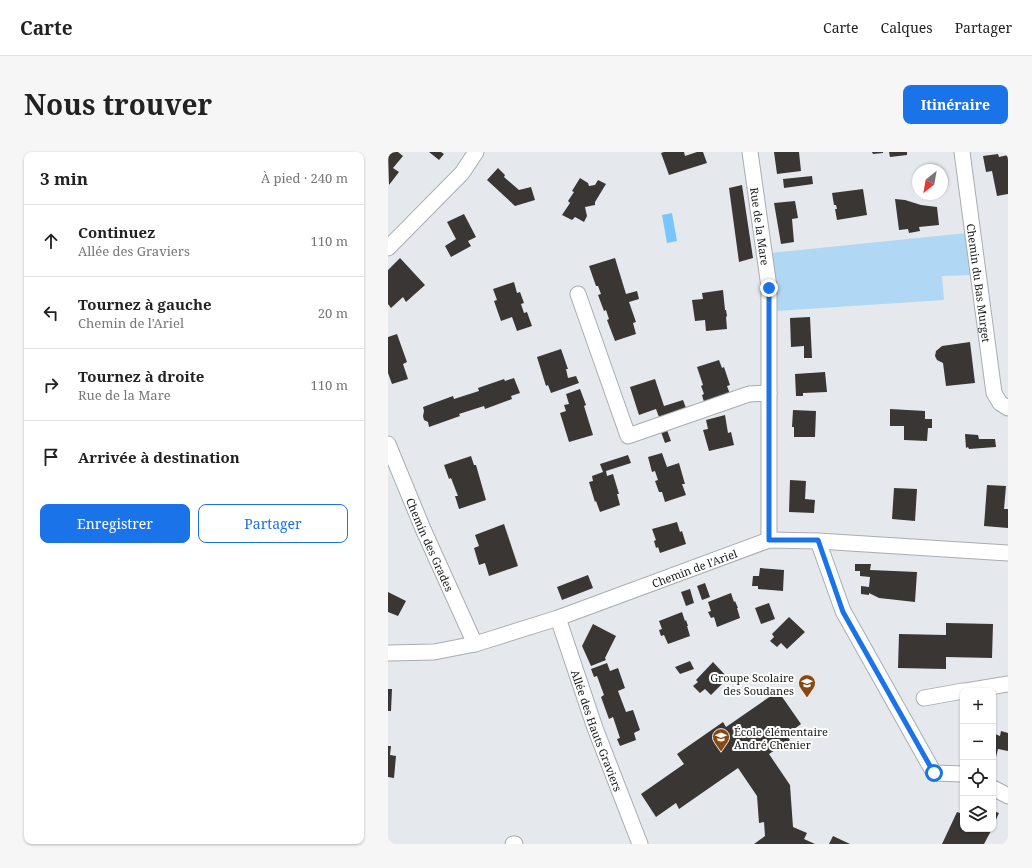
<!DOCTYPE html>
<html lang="fr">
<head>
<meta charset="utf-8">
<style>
  body { margin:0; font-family:"Noto Serif",serif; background:#f6f6f6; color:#222 }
  .controls { position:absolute; right:12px; bottom:12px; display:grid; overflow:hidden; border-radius:8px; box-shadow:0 1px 3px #0004 }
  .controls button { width:36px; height:36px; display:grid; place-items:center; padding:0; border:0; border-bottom:1px solid #e0e0e0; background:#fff; color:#222; font:20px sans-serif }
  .compass { position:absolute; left:524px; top:12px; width:36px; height:36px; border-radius:50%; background:#fff; box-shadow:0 1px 3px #0004; rotate:211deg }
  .stop { position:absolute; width:12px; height:12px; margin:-9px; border:3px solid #1a73e8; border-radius:50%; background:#fff }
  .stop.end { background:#1a73e8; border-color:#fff; box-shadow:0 1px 4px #0008 }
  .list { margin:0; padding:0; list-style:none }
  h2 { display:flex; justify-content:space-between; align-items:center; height:52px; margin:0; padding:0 16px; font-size:17px }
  h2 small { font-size:13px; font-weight:400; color:#767676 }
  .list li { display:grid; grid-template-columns:26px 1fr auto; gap:12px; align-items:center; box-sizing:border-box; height:72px; padding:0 16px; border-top:1px solid #e0e0e0 }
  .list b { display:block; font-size:15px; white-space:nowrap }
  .list p { margin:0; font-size:13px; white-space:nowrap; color:#767676 }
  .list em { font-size:13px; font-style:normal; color:#767676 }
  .actions { display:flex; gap:8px; padding:12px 16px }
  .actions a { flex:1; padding:9px 0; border:1px solid #1a73e8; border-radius:8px; text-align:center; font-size:14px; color:#1a73e8 }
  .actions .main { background:#1a73e8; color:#fff }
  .icon { flex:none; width:22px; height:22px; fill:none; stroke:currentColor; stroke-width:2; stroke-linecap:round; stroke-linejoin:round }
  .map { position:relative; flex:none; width:620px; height:692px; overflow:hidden; border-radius:8px }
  header { display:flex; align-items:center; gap:24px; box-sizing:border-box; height:56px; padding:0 20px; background:#fff; border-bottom:1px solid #e0e0e0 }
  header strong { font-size:19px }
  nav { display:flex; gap:22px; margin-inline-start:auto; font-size:14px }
  .intro { display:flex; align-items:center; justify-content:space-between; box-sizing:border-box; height:96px; padding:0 24px }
  h1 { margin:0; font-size:28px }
  .button { padding:10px 18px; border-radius:8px; background:#1a73e8; color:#fff; font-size:14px; font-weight:700 }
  main { display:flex; gap:24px; padding:0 24px }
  aside { flex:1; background:#fff; border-radius:8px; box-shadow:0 1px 3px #0004 }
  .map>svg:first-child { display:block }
</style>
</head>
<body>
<header>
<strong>Carte</strong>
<nav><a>Carte</a><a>Calques</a><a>Partager</a></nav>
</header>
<div class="intro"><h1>Nous trouver</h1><a class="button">Itinéraire</a></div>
<main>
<aside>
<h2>3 min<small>À pied · 240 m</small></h2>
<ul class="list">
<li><svg class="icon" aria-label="ahead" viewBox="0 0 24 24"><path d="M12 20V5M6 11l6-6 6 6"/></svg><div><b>Continuez</b><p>Allée des Graviers</p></div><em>110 m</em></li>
<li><svg class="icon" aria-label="left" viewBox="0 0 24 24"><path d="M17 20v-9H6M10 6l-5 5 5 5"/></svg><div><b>Tournez à gauche</b><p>Chemin de l'Ariel</p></div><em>20 m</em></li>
<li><svg class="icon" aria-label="right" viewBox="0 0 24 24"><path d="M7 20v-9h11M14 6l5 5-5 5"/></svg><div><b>Tournez à droite</b><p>Rue de la Mare</p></div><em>110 m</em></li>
<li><svg class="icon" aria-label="arrive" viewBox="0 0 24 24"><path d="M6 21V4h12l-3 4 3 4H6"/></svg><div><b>Arrivée à destination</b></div></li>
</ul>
<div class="actions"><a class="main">Enregistrer</a><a>Partager</a></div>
</aside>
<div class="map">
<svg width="620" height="692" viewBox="0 0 620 692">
  <rect width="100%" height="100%" fill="#e5e9ed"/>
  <path fill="#b0d7f4" d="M 579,81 L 585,123 L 554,124 L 556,148 L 388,159 L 382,101 Z"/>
  <path fill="#78c6fd" d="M 284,61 L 289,89 L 279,91 L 274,63 Z"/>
  <path fill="#3a3633" d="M 0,0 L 10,0 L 15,4 L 5,16 L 11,20 L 1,33 Z
    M 41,0 L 53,0 L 56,2 L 51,8 Z
    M 276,0 L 296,0 L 297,4 L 309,0 L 315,0 L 319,11 L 281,23 L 273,1 Z
    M 386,0 L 411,0 L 413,19 L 389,22 Z
    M 484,0 L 495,0 L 495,1 L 485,2 Z
    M 501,0 L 519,0 L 519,3 L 502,5 Z
    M 610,2 L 611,5 L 620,3 L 620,42 L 609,44 L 604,19 L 598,20 L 595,4 Z
    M 110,16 L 117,23 L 116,25 L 131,38 L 143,35 L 147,48 L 127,54 L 99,28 Z
    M 424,24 L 425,32 L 396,36 L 395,27 Z
    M 192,26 L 200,31 L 201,34 L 207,33 L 210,28 L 218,32 L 207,50 L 207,53 L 197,55 L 199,64 L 196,70 L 187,65 L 184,68 L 174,63 L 182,51 L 180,49 L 186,40 L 184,39 Z
    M 354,33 L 365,106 L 351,110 L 341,36 Z
    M 475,37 L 479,63 L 449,68 L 447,57 L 449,57 L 448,53 L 446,53 L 444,41 Z
    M 507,47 L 517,48 L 533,53 L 549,55 L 551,73 L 531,75 L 532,79 L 521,81 L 520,77 L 511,78 Z
    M 407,49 L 410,66 L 404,67 L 406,90 L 393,92 L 386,51 Z
    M 76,62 L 88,85 L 80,89 L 83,94 L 63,105 L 57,94 L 68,87 L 59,70 Z
    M 12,106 L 37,133 L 18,150 L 15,145 L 3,156 L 0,152 L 0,118 Z
    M 227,106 L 238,142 L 249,139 L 251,147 L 241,150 L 248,170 L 245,171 L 248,182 L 227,189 L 219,168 L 221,167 L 218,158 L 216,159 L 210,143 L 213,142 L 210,134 L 208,134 L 201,114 Z
    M 126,130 L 129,141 L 132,140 L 136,151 L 133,152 L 136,161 L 139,160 L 144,174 L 129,179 L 124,165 L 113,169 L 106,149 L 109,148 L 105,137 Z
    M 335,138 L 337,158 L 338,158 L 339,164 L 338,165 L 339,177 L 318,179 L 317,168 L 307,169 L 304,148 L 315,147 L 314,141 Z
    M 422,165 L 424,206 L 416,206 L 416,194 L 403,195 L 402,166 Z
    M 9,182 L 19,210 L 15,212 L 20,227 L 4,232 L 0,221 L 0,185 Z
    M 582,190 L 587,231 L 558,234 L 555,211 L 549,208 L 547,204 L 548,199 L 554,194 Z
    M 173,197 L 180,217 L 178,217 L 180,226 L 188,224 L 191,231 L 163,241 L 160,233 L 158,234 L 149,205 Z
    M 331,208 L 334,216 L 336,215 L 342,233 L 339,234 L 342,242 L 316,250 L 314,243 L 316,242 L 313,234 L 315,233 L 309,215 Z
    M 437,220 L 439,240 L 415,241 L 415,244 L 408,244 L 407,222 Z
    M 126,226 L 132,241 L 123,244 L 124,247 L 97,257 L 96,254 L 71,262 L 72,264 L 41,275 L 40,270 L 36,268 L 35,264 L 36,259 L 35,255 L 65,244 L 66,247 L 91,239 L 90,236 L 116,227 L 117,229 Z
    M 267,227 L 276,254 L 295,248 L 298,256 L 271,265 L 268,257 L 251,263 L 242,235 Z
    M 192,237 L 198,253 L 196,254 L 205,283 L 181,290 L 172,261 L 178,259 L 176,253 L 181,252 L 178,242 Z
    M 502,257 L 537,259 L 537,267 L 544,267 L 544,276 L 540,276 L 539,289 L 516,288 L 516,274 L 502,274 Z
    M 405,258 L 428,259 L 427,285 L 406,285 L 406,275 L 404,275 Z
    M 337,263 L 340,281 L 343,280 L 346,293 L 321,299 L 315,278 L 320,277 L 318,268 Z
    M 279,278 L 283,289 L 277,291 L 273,280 Z
    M 577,282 L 590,283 L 591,287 L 607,287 L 608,295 L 581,297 L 580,295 L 578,296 Z
    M 274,301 L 279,315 L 291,311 L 297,332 L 294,332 L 298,343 L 277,350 L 274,340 L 271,340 L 267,329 L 270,328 L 267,319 L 264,320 L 260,305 Z
    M 240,303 L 243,311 L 218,319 L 219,324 L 225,322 L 231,342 L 229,342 L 232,353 L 212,360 L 208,349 L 207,350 L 201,330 L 205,329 L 204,324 L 215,320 L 212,312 Z
    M 83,304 L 86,313 L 88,313 L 98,348 L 71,357 L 67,344 L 70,344 L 63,326 L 61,327 L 56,313 Z
    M 402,328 L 418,329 L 417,347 L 427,348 L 426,361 L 401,360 Z
    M 599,333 L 618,334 L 616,357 L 620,357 L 620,376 L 596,374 Z
    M 506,336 L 529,337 L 527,369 L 504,367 Z
    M 289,370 L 292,380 L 294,379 L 298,392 L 272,401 L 270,395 L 268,396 L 266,389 L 268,388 L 264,377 Z
    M 116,372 L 130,414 L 101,424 L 97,411 L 91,413 L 86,396 L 91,394 L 87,383 Z
    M 467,412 L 483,412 L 482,418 L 529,420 L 527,450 L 491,446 L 481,441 L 481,443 L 473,442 L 473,434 L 481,435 L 482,425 L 472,424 L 472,419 L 467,419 Z
    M 372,416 L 396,418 L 395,439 L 370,437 L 370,434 L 364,434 L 365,424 L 371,424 Z
    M 200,423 L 205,436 L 174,448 L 169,435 Z
    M 317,431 L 322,445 L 314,448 L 309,434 Z
    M 302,437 L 306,451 L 298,454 L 293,440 Z
    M 0,440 L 18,449 L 10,464 L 0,460 Z
    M 343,441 L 346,450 L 347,449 L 350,456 L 349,456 L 352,466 L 329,475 L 326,465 L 323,466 L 320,460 L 323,459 L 320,450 Z
    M 381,451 L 387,467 L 373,472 L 367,456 Z
    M 294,460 L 297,469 L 298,468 L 300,474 L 299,474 L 302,484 L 280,492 L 276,483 L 273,484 L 271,478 L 274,477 L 271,469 Z
    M 401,465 L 417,480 L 399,497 L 393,491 L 389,495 L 382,489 L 386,485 L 384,482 Z
    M 558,471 L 605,472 L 604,506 L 558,505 L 558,517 L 510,516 L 511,482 L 558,483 Z
    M 205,472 L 228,484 L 217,506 L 218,508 L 203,514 L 194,494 Z
    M 302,509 L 306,517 L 292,522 L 287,515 Z
    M 325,510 L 340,526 L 323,543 L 317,537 L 312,541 L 305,534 L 310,530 L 308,528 Z
    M 219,511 L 222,519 L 230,516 L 237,536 L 230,539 L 238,560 L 245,558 L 252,578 L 246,581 L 248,588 L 232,594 L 229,587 L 232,586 L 225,565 L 221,567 L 213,545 L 216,543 L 209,524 L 206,525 L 203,517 Z
    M 0,537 L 4,537 L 3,559 L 0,559 Z
    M 390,539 L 413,572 L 398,583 L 402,588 L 381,602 L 402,633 L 405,675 L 419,681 L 416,687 L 427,692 L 366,692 L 377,684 L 376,670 L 371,671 L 369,644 L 350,616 L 291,657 L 288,651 L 268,665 L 253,642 L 296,612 L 289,602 L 335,570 L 338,575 Z
    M 605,577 L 607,582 L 612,584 L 613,579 L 620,581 L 620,599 L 610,597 L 607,609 L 605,609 Z
    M 0,594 L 3,594 L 2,603 L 8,604 L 6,626 L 0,625 Z
    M 575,655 L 575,677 L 604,677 L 596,692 L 554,692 L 569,660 L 572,661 Z
    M 605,659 L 611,661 L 605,674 Z
    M 445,684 L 462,692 L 441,692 Z"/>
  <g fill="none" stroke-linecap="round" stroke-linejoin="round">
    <g stroke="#a8adb0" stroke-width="17">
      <g id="street">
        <path id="s1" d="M 362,0 L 381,135 L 381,388"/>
        <path id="s2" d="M 574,0 L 606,241 L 612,251 L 620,256"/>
        <path d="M 0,96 L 74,21 L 88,0"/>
        <path d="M 190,142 L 240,284 L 361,242 L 381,241"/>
        <path id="s3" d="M 0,292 L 35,377 L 87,492"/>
        <path d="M 430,389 L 455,459 L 546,621 L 575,622"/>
        <path id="s4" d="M 170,466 L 207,576 L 252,692"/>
        <path id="s5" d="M 0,501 L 46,500 L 87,492 L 170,466 L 381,388 L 430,389 L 620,401"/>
        <path d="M 578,539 L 620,532"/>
        <path d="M 536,546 L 575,539"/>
        <path d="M 605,636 L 620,644"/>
        <path d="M 125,692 L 127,692"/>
      </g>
    </g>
    <use href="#street" stroke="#fff" stroke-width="15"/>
  </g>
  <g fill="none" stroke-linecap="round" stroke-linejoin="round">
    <path stroke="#1a73e8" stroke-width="5" d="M 381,136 L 381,388 L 430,388 L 455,460 L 546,621"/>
  </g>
  <defs>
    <g id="school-pin" transform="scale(0.9)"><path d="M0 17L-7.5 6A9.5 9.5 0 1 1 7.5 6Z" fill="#894813" stroke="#fff"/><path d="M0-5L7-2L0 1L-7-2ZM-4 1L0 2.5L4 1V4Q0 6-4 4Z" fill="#fff"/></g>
  </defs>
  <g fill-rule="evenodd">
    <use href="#school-pin" x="419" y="531"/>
    <use href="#school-pin" x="333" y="585"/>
  </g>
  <g text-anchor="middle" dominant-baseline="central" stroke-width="4" stroke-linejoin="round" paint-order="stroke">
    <g font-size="11" fill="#171819" stroke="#fff">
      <text stroke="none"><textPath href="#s1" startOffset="75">Rue de la Mare</textPath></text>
      <text stroke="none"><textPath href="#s2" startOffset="132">Chemin du Bas Murget</textPath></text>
      <text stroke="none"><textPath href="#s3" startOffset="109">Chemin des Grades</textPath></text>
      <text stroke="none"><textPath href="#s5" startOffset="320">Chemin de l'Ariel</textPath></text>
      <text stroke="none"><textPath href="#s4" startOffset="119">Allée des Hauts Graviers</textPath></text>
    </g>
    <g font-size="11" fill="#171819" stroke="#fff" text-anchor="end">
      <text x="406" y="525">Groupe Scolaire<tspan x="406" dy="13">des Soudanes</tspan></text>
      <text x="346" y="579" text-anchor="start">École élémentaire<tspan x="346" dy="13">André Chenier</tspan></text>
    </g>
  </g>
</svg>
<div class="controls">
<button>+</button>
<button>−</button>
<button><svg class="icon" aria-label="locate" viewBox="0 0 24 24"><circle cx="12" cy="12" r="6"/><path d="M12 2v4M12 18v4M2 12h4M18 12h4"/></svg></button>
<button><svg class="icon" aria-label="layers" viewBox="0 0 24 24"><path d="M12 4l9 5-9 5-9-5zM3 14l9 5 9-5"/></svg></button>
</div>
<svg class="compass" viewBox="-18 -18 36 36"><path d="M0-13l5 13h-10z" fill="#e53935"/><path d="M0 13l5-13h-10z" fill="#767676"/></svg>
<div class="stop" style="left:546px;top:621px"></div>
<div class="stop end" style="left:381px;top:136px"></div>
</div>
</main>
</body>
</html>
